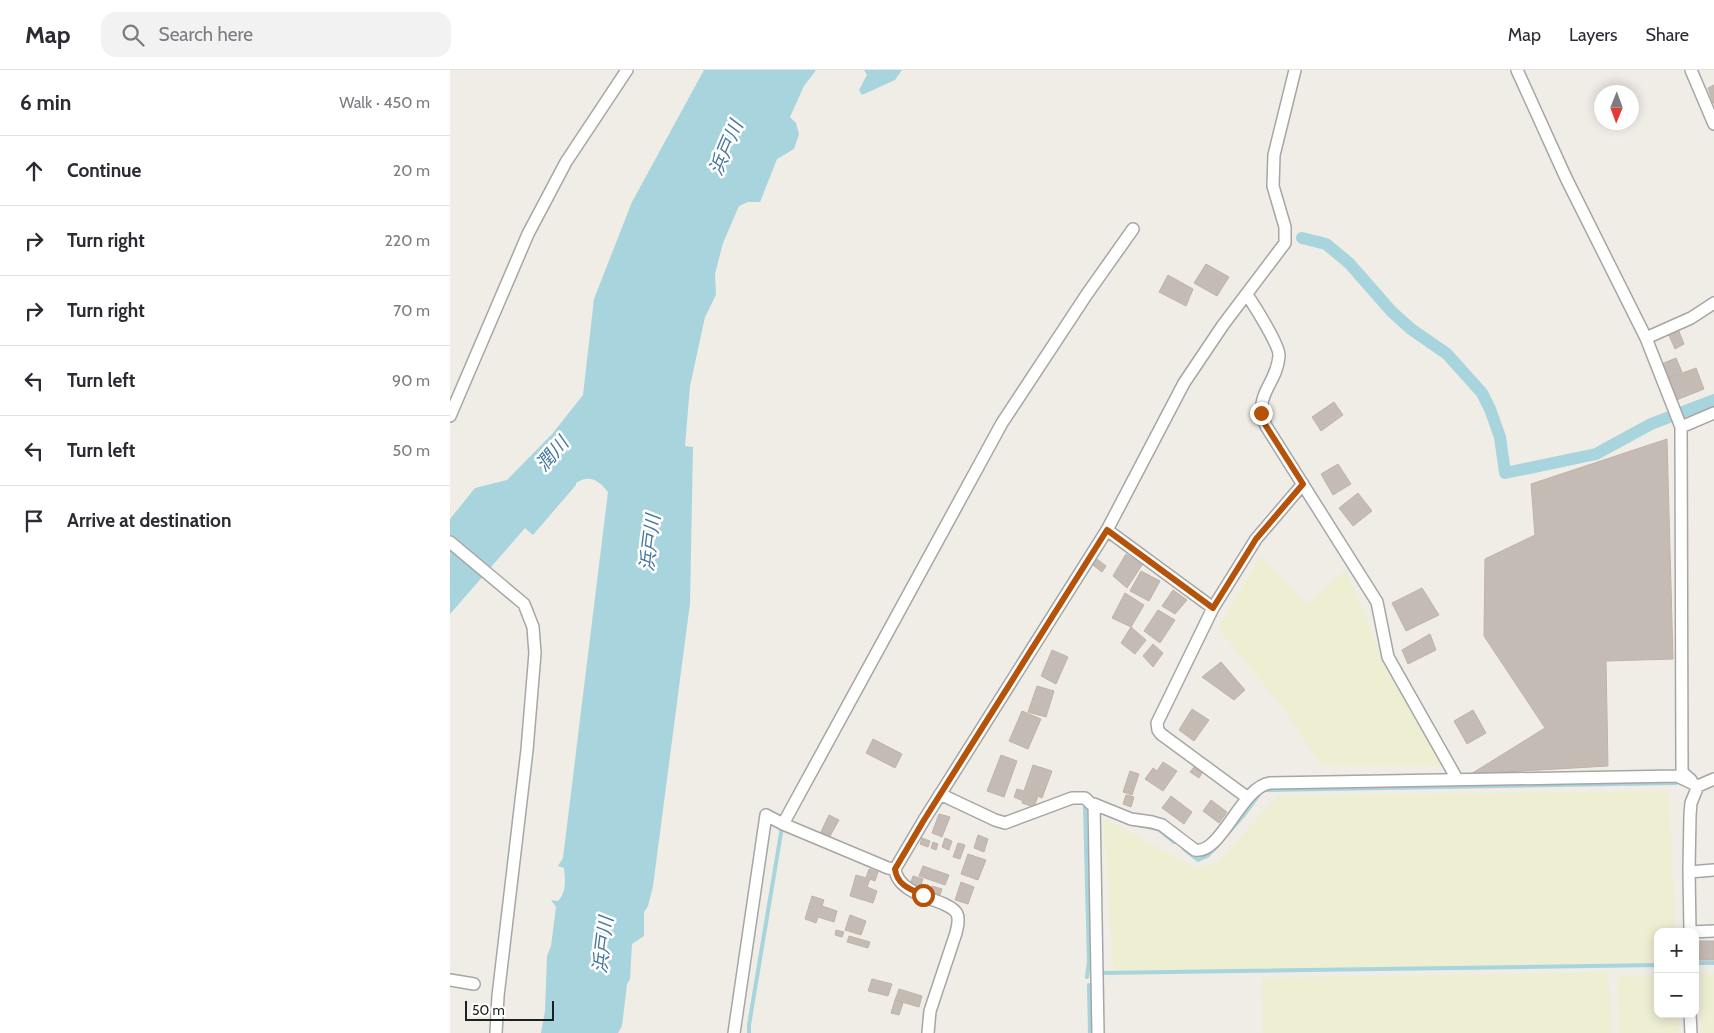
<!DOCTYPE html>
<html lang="en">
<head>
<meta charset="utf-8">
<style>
  body { margin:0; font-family:Cabin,"Noto Sans JP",sans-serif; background:#f2f2f3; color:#2b2b33 }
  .controls { position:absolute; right:15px; bottom:15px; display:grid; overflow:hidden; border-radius:10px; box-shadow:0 2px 12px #0003 }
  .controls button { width:45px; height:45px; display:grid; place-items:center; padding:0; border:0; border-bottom:1px solid #e1e1e2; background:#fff; color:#2b2b33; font:25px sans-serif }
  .compass { position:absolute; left:1144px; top:15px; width:45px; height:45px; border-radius:50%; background:#fff; box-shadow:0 2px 12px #0003; rotate:181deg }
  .scale { position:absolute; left:15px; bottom:12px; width:89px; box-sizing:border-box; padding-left:5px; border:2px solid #1f1f1f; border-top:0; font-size:14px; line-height:18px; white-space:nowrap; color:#1f1f1f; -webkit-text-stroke:4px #fff; paint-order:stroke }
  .stop { position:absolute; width:15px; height:15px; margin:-11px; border:4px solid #b45309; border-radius:50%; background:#fff }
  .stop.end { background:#b45309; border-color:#fff; box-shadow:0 1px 5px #0008 }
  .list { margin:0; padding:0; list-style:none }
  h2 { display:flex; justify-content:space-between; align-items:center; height:65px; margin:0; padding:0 20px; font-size:21px }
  h2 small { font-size:16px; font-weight:400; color:#7c7c81 }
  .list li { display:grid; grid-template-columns:32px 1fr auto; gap:15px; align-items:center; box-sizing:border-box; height:70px; padding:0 20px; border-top:1px solid #e1e1e2 }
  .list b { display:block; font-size:19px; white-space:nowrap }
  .list em { font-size:16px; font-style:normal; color:#7c7c81 }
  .icon { flex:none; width:28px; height:28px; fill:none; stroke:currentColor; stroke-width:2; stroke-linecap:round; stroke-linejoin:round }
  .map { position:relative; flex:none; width:1264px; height:963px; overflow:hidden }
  header { display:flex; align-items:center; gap:30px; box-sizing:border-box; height:70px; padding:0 25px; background:#fff; border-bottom:1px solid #e1e1e2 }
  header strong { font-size:24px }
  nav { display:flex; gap:28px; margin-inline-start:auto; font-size:18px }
  .search { width:350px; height:45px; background:#f2f2f3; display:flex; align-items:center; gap:12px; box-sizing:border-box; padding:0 18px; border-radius:15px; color:#7c7c81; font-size:19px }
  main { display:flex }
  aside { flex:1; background:#fff }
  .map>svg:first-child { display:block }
</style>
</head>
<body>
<header>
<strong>Map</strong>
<div class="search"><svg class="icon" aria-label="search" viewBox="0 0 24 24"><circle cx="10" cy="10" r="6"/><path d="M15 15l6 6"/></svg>Search here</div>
<nav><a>Map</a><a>Layers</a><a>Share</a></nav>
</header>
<main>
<aside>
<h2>6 min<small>Walk · 450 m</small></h2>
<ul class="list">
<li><svg class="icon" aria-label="ahead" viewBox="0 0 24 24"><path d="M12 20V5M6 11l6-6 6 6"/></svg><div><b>Continue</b></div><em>20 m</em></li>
<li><svg class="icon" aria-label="right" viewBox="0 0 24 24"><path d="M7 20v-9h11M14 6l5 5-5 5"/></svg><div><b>Turn right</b></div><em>220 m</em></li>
<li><svg class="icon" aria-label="right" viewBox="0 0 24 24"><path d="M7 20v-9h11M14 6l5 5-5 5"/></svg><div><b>Turn right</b></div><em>70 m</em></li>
<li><svg class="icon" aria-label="left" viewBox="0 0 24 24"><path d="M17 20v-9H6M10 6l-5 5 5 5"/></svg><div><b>Turn left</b></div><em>90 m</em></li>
<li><svg class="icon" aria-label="left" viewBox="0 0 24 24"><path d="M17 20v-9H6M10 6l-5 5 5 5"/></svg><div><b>Turn left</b></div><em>50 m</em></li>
<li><svg class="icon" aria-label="arrive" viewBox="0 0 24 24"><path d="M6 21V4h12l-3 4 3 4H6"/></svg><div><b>Arrive at destination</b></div></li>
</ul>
</aside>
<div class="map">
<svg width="1264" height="963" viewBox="0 0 1264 963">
  <rect width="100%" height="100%" fill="#f0ece6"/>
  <path fill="#eeeed2" d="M 811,486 L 856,534 L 896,500 L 925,570 L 992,696 L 872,696 L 831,635 L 768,558 Z
    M 1219,721 L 1225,862 L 1208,862 L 1208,892 L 664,905 L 653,748 L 746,798 L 768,792 L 828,726 Z
    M 1158,902 L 1162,963 L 813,963 L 812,908 Z
    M 1250,903 L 1264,904 L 1264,963 L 1251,963 Z
    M 1173,905 L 1208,906 L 1208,944 L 1229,944 L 1229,963 L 1169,963 L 1167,909 Z"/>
  <path fill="#a7d4dd" d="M 254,0 L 366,0 L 354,16 L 340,47 L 346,53 L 349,64 L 344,79 L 327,89 L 310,132 L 298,132 L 289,136 L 273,173 L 265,204 L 266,225 L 255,247 L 240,316 L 235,376 L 243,377 L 240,533 L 203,816 L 198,836 L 194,842 L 194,866 L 182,874 L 180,909 L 177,914 L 172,956 L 168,963 L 91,963 L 95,941 L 97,886 L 101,876 L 106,837 L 101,830 L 108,831 C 117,821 115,811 114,798 L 108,796 L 113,788 L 158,422 C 149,410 139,404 126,413 L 126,415 L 83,465 L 75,458 L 0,544 L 0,449 L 25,418 L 57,410 L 103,363 L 133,325 L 144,229 L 182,132 Z
    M 414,0 L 452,0 L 445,10 L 412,25 L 409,20 L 417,5 Z"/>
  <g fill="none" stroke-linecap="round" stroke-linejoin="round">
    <path stroke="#a7d4dd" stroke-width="4" d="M 816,720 L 1226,713
      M 635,738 L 639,891 L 637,907
      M 682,754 L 708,759 L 724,772
      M 778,763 L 793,746 L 810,723
      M 734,779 L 748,790 L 757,786 L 767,776
      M 1245,893 L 1264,893
      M 652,903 L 1208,895
      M 639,915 L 640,963
      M 299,963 L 299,955 L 332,757"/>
    <path stroke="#a7d4dd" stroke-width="12" d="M 852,168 L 876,174 L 899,193 L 942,242 L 961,259 L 997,284 L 1032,323 L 1040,339 L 1050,367 L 1055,403 L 1146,384 L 1201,354 L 1264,330"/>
  </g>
  <path fill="#c5bbb5" stroke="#c1b2a8" d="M 1264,15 L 1264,33 L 1263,33 L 1258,18 Z
    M 756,194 L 779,207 L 767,226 L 744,213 Z
    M 718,205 L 743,219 L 736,236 L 709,222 Z
    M 1228,259 L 1234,274 L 1225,279 L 1218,263 Z
    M 1226,288 L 1232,302 L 1215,309 L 1209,295 Z
    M 1246,298 L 1254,319 L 1224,331 L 1216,309 Z
    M 884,332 L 893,345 L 871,361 L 862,347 Z
    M 1217,369 L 1223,589 L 1156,591 L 1158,696 L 1021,704 L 1095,658 L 1034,566 L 1035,489 L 1085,465 L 1081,414 Z
    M 888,394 L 901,414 L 883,425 L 871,404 Z
    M 908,423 L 922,441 L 903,456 L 889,438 Z
    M 676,484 L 692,495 L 677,518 L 663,506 Z
    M 643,486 L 656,496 L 652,502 L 639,492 Z
    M 691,501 L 710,511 L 699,531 L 680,521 Z
    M 972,518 L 989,545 L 956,561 L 942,533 Z
    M 723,520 L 737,530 L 725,544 L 712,536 Z
    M 675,523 L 694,535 L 681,557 L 662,548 Z
    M 708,540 L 725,550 L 710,573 L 694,561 Z
    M 681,557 L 696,570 L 685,584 L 671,573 Z
    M 980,564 L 986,580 L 958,594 L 952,580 Z
    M 703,574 L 713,583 L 703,597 L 693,586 Z
    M 602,580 L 618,587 L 606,614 L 591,606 Z
    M 771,592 L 795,620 L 784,630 L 752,607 Z
    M 587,616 L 604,621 L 596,647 L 578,642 Z
    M 742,639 L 759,650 L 744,671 L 729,660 Z
    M 1023,640 L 1036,663 L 1017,674 L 1004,651 Z
    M 572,641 L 591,649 L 578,679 L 559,671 Z
    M 423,669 L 452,684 L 445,698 L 416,683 Z
    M 551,685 L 567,691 L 554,727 L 537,721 Z
    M 713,692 L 727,701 L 713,721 L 695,709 L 703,698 L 707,701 Z
    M 583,695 L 602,701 L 592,728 L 588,726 L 584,737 L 572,733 L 573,731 L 564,727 L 567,719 L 574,721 Z
    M 744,697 L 752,703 L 749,708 L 740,702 Z
    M 680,701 L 689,704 L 682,725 L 673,722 Z
    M 676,725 L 684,727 L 681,737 L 673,734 Z
    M 721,726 L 742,742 L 734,754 L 712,738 Z
    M 761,730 L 777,742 L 769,753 L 753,741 Z
    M 489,744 L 500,747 L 492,767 L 482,763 Z
    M 379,745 L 389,750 L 379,768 L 370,764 Z
    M 528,765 L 538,769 L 534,782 L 524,778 Z
    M 472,768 L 480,771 L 478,777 L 470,774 Z
    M 495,768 L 502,771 L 499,780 L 492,777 Z
    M 483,772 L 488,774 L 486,780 L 481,778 Z
    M 508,773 L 515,775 L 510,789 L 503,787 Z
    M 518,784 L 536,790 L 528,810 L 511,804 Z
    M 473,796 L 499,805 L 495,815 L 469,806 Z
    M 419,799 L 428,802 L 425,811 L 420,809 L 417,817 L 427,821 L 423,833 L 400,826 L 406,805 L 416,808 Z
    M 463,806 L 473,809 L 470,818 L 460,815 Z
    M 511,812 L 524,817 L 518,834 L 505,830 Z
    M 482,816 L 492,819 L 489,828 L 479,825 Z
    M 362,826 L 374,830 L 372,836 L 387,841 L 384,852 L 368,847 L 366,853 L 355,849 Z
    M 400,845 L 416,851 L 411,865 L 395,860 Z
    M 386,860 L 394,862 L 392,867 L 385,865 Z
    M 399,866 L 420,872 L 418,878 L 397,872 Z
    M 1247,871 L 1264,871 L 1264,890 L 1247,890 Z
    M 422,909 L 442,914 L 438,926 L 418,921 Z
    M 449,919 L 472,926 L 469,937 L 445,930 Z
    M 445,930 L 453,933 L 449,945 L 441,943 Z"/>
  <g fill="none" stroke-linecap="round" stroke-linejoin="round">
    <g stroke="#a6a6a6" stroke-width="14">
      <path id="minor" d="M 1067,0 L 1116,108 L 1196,268 L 1231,357 L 1232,702 L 1241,710
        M 1241,0 L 1264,54
        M 797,225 C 804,235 830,276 829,286 C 827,315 802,324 816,356 L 927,532 L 938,587 L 1007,709
        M 1196,268 L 1241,248 L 1264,233
        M 0,346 L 78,164 L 116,92 L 177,0
        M 1231,357 L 1264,343
        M 657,460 L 763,538
        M 0,472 L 74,534 L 83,557 L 85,583 L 77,680 L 48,926 L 46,963
        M 490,724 L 545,750 L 555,753 L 622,728 L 635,728 L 641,734 L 644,734 L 681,749 L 702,752 L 712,755 L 745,780 C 771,785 791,717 820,713 L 1227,706 L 1248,716
        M 798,728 L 711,664 L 708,660 L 707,653 L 763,538 L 806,469 L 853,414
        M 644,734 L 648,963
        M 333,754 L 552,353 L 637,224 L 683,159
        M 1239,802 L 1264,800
        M 1240,862 L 1239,799 L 1240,745 L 1241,733 L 1248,716 L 1264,709
        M 1240,862 L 1264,861
        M 0,910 L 24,914
        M 1240,944 L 1241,963
        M 284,963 L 316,745 L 333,754 L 438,798 L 445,799
        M 478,963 L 480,941 L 506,863 C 507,857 510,850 507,844 C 505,839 498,836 494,834 C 477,827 447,820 445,799 L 474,750 L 657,460 L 734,313 L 773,255 L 835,173 L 835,157 L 823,116 L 824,85 L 845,0"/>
    </g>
    <use href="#minor" stroke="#fff" stroke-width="11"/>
  </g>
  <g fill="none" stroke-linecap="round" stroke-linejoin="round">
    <path stroke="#b45309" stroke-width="6" d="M 473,825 C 460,819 447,815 445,799 L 474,750 L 657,460 L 763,538 L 806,469 L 853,414 L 816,356 L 811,343"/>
  </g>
  <g text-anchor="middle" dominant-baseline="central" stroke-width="5" stroke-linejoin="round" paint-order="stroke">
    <g font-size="19" font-style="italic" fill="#47789e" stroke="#fff">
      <text transform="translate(276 78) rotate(-67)">浜戸川</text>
      <text transform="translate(102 384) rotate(-49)">潤川</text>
      <text transform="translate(200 473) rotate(-83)">浜戸川</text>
      <text transform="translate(153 875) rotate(-83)">浜戸川</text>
    </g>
  </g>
</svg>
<div class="controls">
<button>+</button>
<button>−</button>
</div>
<svg class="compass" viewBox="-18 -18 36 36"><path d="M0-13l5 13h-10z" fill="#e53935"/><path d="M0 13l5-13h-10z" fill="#7c7c81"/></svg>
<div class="scale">50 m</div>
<div class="stop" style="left:473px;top:825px"></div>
<div class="stop end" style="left:811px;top:343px"></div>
</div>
</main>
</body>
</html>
